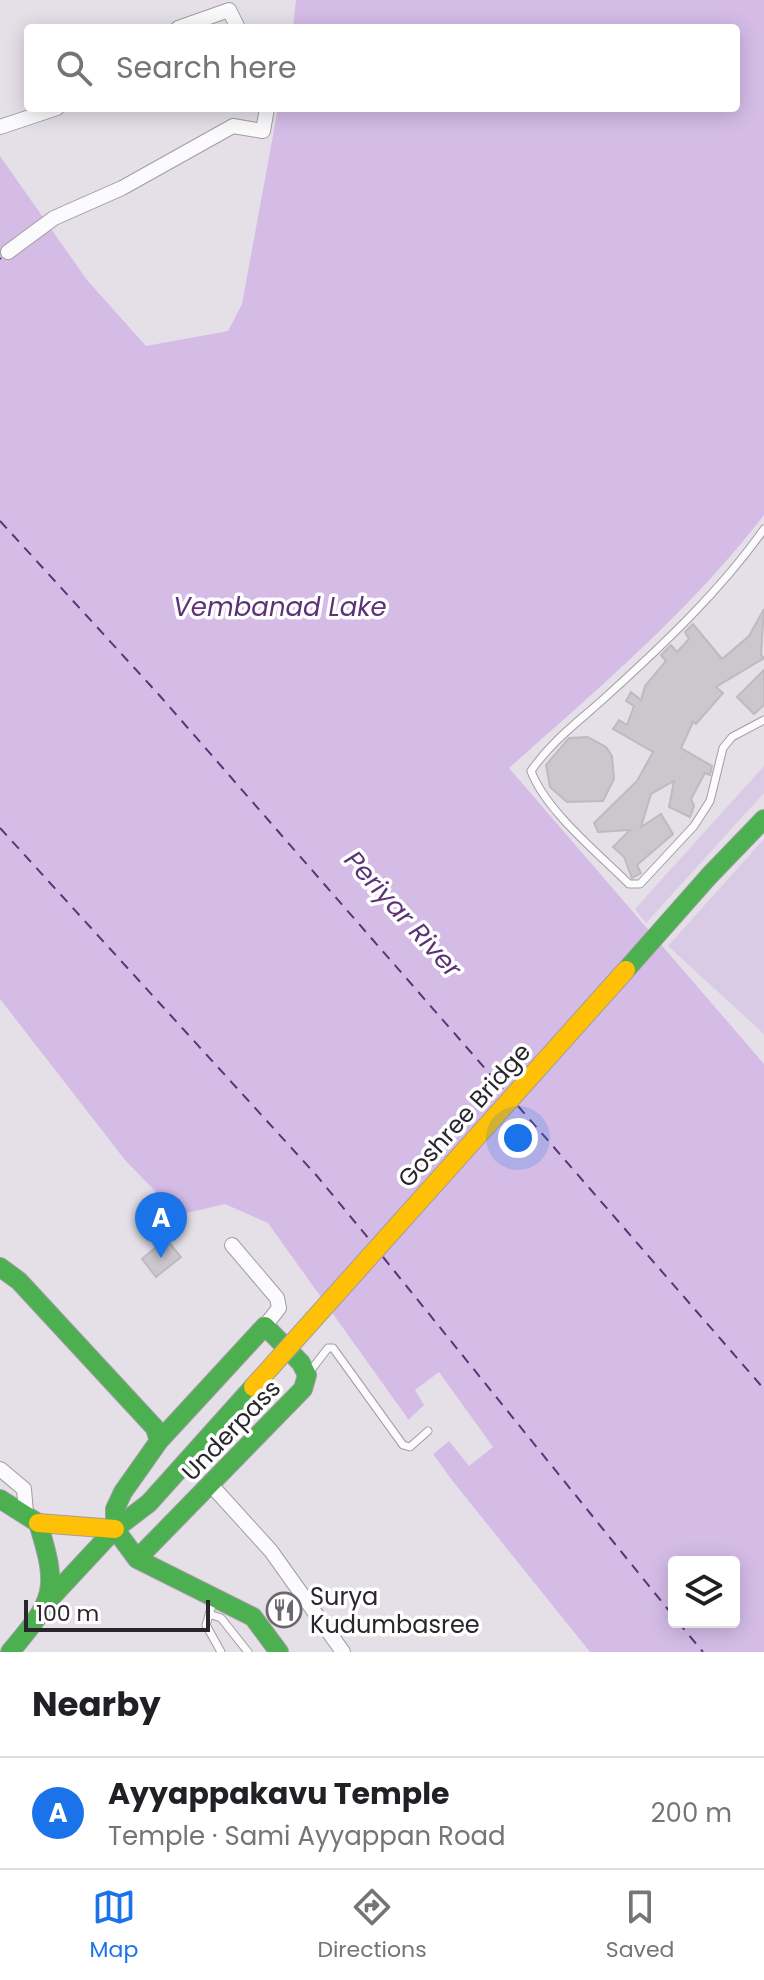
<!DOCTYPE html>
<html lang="en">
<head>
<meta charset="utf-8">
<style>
  body { margin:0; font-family:Poppins,sans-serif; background:#f6f6f6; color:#202124 }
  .controls { position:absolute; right:24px; bottom:24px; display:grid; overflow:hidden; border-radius:8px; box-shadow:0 4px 20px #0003 }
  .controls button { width:72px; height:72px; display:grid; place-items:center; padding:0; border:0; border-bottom:2px solid #e0e0e0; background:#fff; color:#202124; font:40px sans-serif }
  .scale { position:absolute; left:24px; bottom:20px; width:186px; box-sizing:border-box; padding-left:8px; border:4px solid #29262c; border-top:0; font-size:22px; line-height:28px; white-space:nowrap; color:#29262c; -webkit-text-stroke:6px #fff; paint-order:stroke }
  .you { position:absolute; left:518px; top:1138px; width:28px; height:28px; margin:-20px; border:6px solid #fff; border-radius:50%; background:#1a73e8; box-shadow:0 0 0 12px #1a73e833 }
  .badge { display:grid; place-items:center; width:52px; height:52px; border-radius:50%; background:#1a73e8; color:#fff; font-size:26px; font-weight:700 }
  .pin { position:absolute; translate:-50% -66px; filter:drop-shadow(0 2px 4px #0008) }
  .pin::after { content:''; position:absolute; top:42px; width:28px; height:24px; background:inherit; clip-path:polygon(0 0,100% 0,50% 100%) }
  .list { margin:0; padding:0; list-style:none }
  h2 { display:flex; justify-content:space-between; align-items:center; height:104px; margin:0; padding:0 32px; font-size:34px }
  h2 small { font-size:26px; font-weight:400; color:#757577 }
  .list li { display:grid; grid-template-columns:52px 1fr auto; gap:24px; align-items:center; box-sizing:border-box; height:112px; padding:0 32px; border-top:2px solid #e0e0e0 }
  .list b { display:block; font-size:30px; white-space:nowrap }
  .list p { margin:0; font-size:26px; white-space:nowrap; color:#757577 }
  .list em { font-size:26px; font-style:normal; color:#757577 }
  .icon { flex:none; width:44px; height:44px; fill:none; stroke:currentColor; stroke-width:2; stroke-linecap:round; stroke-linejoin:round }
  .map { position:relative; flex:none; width:764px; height:1652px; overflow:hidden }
  .search { position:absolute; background:#fff; box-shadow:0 4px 20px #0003; left:24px; right:24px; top:24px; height:88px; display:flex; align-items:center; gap:20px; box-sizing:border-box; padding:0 28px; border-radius:8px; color:#757577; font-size:30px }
  .sheet { height:216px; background:#fff }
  nav { display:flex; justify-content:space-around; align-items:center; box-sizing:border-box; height:112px; border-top:2px solid #e0e0e0; background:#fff; font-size:22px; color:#757577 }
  nav a { display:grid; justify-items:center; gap:4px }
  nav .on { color:#1a73e8 }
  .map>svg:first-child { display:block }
</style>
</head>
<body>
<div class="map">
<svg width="764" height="1652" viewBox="0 0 764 1652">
  <rect width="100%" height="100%" fill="#e5e0e8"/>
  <path fill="#d9cbe5" d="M 764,766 L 764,793 L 646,923 L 635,909 Z
    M 764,839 L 764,1034 L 668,946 Z"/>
  <path fill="#d4bce7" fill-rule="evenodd" d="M 296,0 L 764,0 L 764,515 C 690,611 599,688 509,768 L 764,1064 L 764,1652 L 590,1652 L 451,1479 L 268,1223 L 225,1204 L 178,1215 L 125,1160 L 0,999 L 0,156 L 87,280 L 146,346 L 228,331 L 242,304 L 278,108 L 736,108 L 736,28 L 293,28 ZM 674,1562 L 734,1562 L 734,1622 L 674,1622 Z"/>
  <path fill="#e5e0e8" d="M 439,1372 L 493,1447 L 469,1466 L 449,1441 L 430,1457 L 406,1422 L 424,1405 L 415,1390 Z"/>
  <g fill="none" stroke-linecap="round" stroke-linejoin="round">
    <path stroke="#5d3378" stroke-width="2" stroke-dasharray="10 8" stroke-linecap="butt" d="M 0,259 L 1,258
      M 0,521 L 160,696 L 503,1089
      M 0,828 L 317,1176 L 369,1239
      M 518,1106 L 764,1389
      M 383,1257 L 674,1617
      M 678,1622 L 703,1652"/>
  </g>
  <path fill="#cbc7cd" stroke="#bdbac0" stroke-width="2" d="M 764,609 L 761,655 L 764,658 L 716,687 L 723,693 L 696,724 L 693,722 L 681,748 L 712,766 L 710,775 L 705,773 L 691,799 L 694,806 L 690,817 L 669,807 L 674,781 L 651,794 L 641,827 L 661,814 L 673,834 L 637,865 L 641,873 L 632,878 L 624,857 L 613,847 L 630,830 L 598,832 L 594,823 L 637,781 L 653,752 L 613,729 L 619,720 L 627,725 L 634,706 L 626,701 L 631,692 L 641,700 L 645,686 L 666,661 L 661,655 L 671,645 L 677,652 L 689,639 L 685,632 L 693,624 L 722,659 L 749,636 Z
    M 764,670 L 764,705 L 754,714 L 737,697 Z
    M 588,737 L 606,747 L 612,756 L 614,779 L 603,801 L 567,802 L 550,787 L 546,765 L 569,738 Z
    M 166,1239 L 181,1257 L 156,1277 L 142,1259 Z"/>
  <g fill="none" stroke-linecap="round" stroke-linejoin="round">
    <g stroke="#a19da3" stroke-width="9">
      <path id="lane" d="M 764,529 C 721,590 664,644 609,694 C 581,720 553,739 531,771 C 546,811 598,853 629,884 L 640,884 L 694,826 L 710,801 L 723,748 L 732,737 L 764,720
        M 308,1374 L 328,1348 L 333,1348 L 403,1445 L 410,1447 L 428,1431
        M 214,1599 L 206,1625 L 221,1652
        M 209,1614 L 221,1618 L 248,1652"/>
    </g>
    <g stroke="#a19da3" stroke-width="16">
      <path id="street" d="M 178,28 L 229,10 L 238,28
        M 0,127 L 57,108
        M 8,252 L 54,218 L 122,188 L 233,126 L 263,131 L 267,108
        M 232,1245 L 277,1298 L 279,1308 L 265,1326
        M 0,1469 L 24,1489 L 26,1513
        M 212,1486 L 271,1551 L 343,1652"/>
    </g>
    <g stroke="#a19da3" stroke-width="20">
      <path id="fast" d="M 710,875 L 764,819
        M 0,1267 L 19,1281 L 155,1428 L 159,1441
        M 0,1499 L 38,1523 C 59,1590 55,1599 10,1652
        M 137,1559 L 303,1389 L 307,1375 L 301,1363 L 265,1326 L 159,1441 L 123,1492 L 115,1509 L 115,1529 L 137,1559 L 253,1617 L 279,1652
        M 48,1601 L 115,1529 L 149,1503 L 253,1387"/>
    </g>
    <g stroke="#a19da3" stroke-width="20">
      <path id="slow" d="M 38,1523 L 115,1529"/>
    </g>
    <use href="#lane" stroke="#fbfafc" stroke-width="7"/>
    <use href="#street" stroke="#fbfafc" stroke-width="14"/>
    <use href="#fast" stroke="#4caf50" stroke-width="18"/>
    <use href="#slow" stroke="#ffc107" stroke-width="18"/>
    <g stroke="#a19da3" stroke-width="20" stroke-linecap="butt">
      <path id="fast-bridge" d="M 626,970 L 710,875"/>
    </g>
    <g stroke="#a19da3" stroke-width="20" stroke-linecap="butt">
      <path id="slow-bridge" d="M 253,1387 L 626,970"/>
    </g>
    <use href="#fast-bridge" stroke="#4caf50" stroke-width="18"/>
    <use href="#slow-bridge" stroke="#ffc107" stroke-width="18"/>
  </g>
  <defs>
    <g id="restaurant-ring" transform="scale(1.8)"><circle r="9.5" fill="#fff" stroke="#6b676e" stroke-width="1.5"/><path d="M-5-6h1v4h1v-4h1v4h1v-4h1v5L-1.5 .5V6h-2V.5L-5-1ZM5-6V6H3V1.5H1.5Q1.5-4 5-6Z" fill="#6b676e"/></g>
  </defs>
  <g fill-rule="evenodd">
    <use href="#restaurant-ring" x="284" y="1610"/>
  </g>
  <g text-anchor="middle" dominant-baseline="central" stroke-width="7" stroke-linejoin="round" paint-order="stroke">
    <g font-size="24" fill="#29262c" stroke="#fff">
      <text transform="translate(464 1115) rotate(-48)">Goshree Bridge</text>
      <text transform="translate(231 1430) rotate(-46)">Underpass</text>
    </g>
    <g font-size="24" fill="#29262c" stroke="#fff" text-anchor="start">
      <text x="310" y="1596">Surya<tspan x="310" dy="28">Kudumbasree</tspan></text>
    </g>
    <g font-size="26" font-style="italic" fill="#5d3378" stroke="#fff">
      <text x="280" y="607">Vembanad Lake</text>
      <text transform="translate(403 914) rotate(48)">Periyar River</text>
    </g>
  </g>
</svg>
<div class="controls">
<button><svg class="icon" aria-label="layers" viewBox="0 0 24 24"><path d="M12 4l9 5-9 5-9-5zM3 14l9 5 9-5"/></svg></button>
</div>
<div class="scale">100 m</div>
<div class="you"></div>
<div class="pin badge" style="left:161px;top:1258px">A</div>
<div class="search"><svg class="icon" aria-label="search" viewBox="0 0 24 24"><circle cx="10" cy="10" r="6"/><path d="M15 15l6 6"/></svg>Search here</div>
</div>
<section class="sheet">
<h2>Nearby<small></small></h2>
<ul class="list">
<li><span class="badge">A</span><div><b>Ayyappakavu Temple</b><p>Temple · Sami Ayyappan Road</p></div><em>200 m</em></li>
</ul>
</section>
<nav>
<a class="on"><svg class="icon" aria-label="map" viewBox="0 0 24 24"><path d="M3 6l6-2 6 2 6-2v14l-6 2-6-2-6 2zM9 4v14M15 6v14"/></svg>Map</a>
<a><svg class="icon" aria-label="directions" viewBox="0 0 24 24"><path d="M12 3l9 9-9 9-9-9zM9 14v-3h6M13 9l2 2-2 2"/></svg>Directions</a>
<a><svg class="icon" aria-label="saved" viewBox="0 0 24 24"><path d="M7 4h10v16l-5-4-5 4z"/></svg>Saved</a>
</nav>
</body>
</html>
